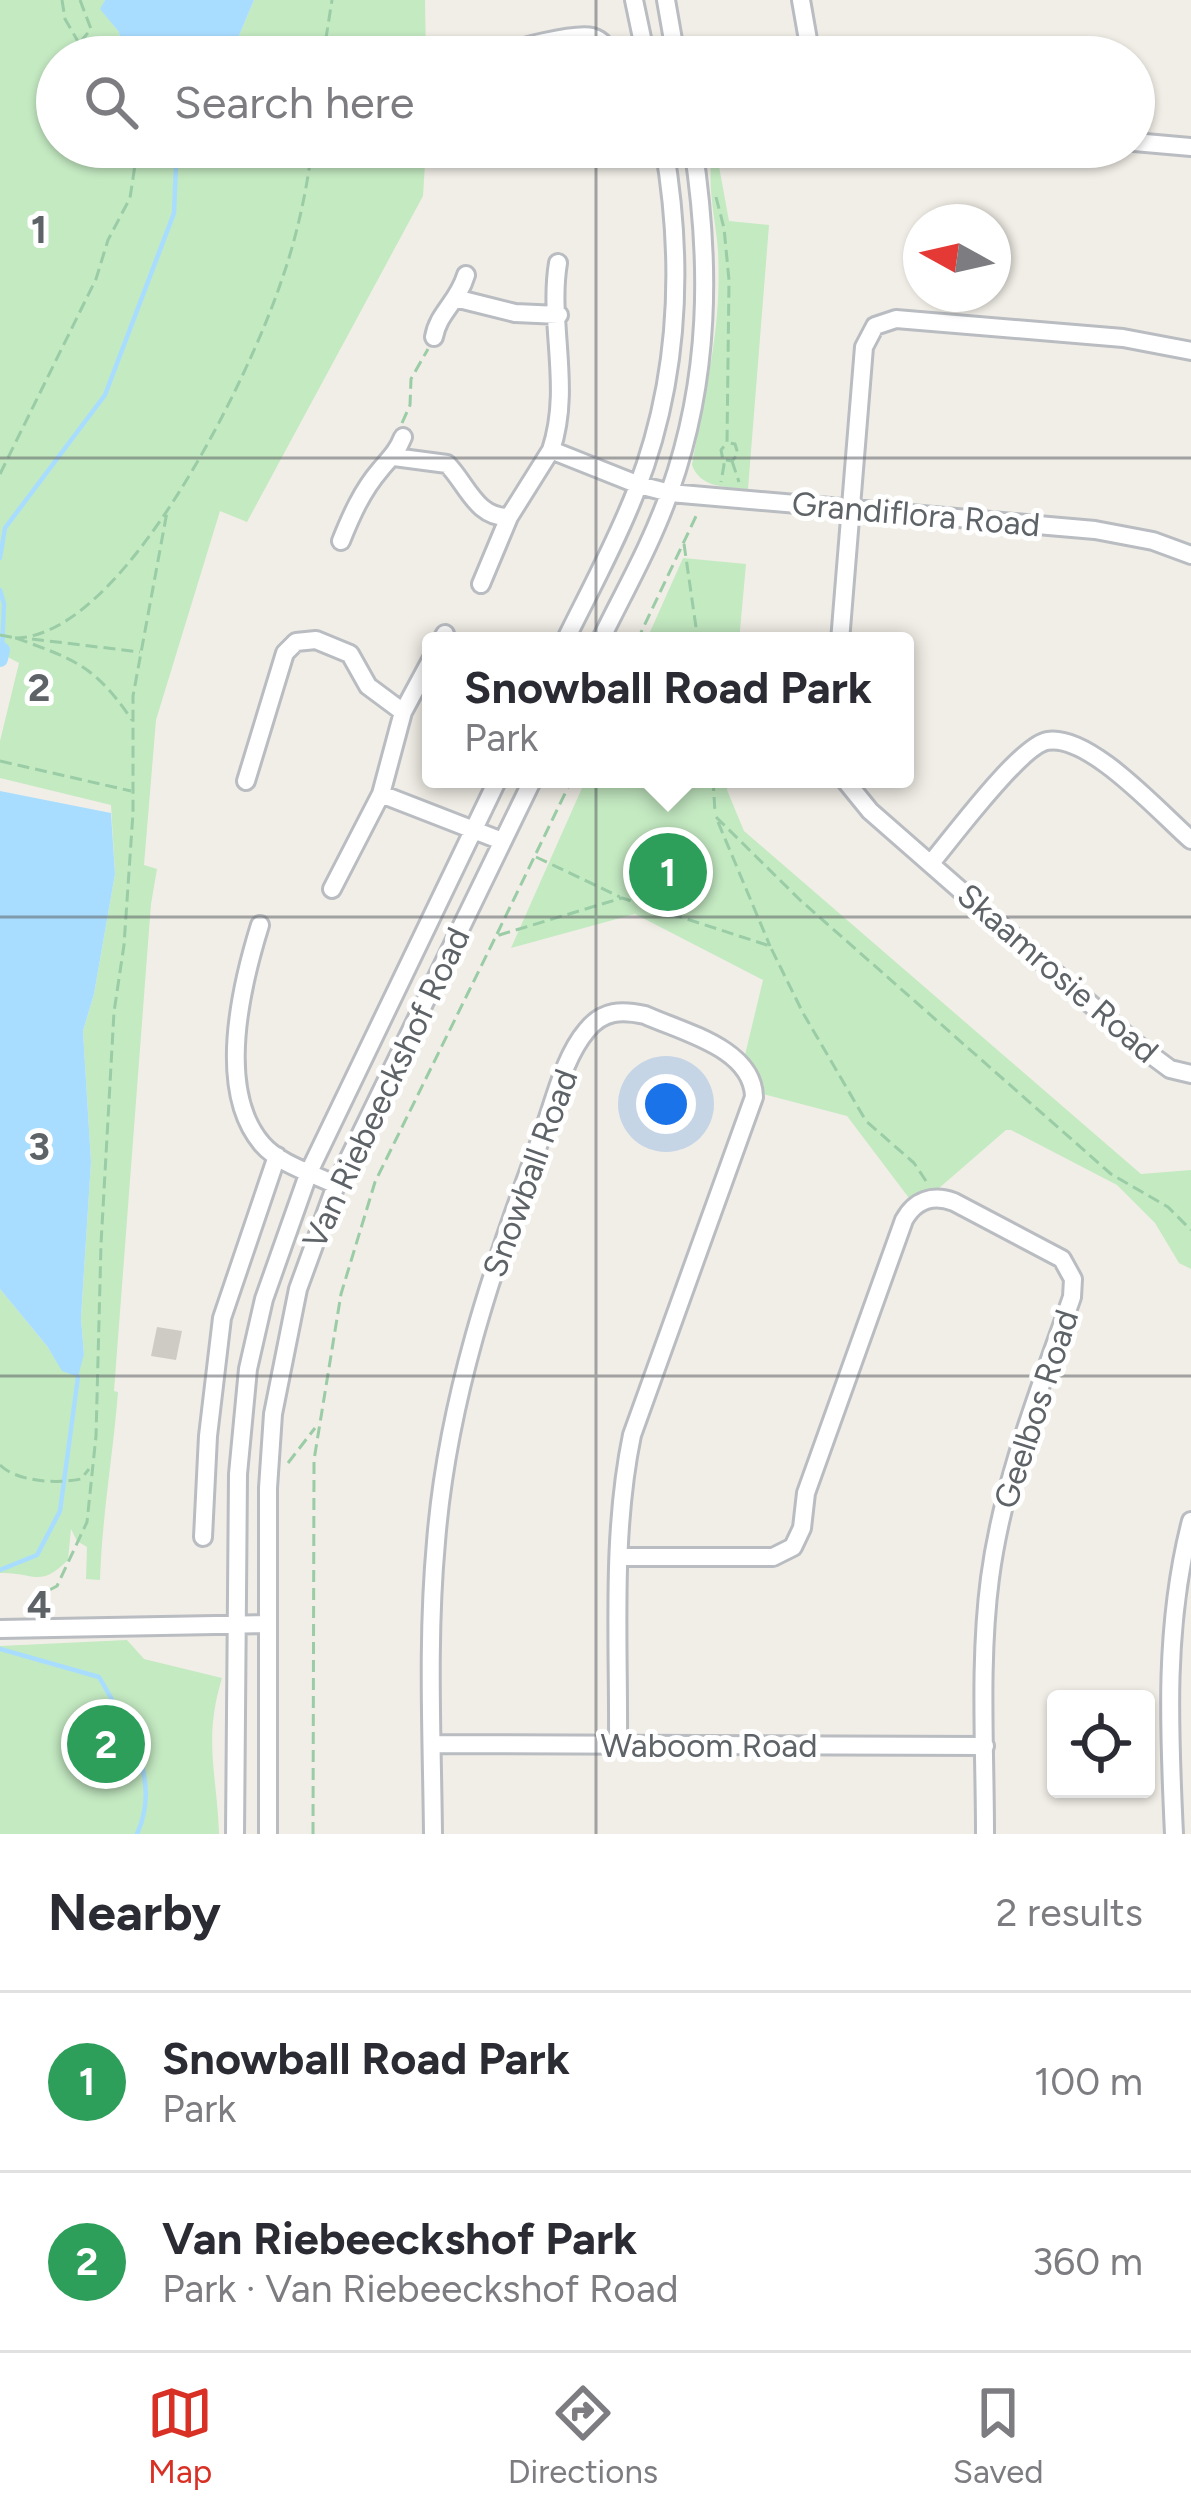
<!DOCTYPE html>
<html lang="en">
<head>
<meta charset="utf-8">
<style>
  body { margin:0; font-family:Figtree,sans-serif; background:#f7f7f7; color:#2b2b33 }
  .controls { position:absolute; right:36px; bottom:36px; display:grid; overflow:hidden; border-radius:12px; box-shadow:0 3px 9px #0004 }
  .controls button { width:108px; height:108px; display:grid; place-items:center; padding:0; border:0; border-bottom:3px solid #e1e1e2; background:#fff; color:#2b2b33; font:60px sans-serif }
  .compass { position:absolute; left:903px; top:204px; width:108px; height:108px; border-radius:50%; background:#fff; box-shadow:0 3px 9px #0004; rotate:278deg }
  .you { position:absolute; left:666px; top:1104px; width:42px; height:42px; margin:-30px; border:9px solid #fff; border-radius:50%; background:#1a73e8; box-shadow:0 0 0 18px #1a73e833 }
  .badge { display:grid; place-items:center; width:78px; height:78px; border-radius:50%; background:#d93025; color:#fff; font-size:39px; font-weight:700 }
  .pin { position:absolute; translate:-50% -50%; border:6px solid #fff; box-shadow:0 3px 12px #0006 }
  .popup { position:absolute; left:422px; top:632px; width:492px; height:156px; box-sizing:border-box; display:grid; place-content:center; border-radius:12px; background:#fff; filter:drop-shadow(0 3px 9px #0005); font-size:39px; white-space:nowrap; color:#7c7c81 }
  .popup b { font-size:45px; color:#2b2b33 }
  .popup::after { content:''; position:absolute; left:50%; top:100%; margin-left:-24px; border:24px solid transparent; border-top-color:#fff }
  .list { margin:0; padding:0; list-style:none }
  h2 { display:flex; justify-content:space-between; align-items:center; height:156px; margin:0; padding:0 48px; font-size:51px }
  h2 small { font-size:39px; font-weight:400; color:#7c7c81 }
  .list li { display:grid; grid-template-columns:78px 1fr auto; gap:36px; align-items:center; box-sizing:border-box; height:180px; padding:0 48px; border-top:3px solid #e1e1e2 }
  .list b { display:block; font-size:45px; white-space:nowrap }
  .list p { margin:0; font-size:39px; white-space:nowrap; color:#7c7c81 }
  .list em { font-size:39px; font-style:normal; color:#7c7c81 }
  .icon { flex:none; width:66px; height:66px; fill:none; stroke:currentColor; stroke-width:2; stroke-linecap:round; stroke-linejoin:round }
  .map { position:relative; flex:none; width:1191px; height:1834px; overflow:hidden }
  .search { position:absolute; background:#fff; box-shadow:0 3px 9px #0004; left:36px; right:36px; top:36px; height:132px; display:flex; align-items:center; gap:30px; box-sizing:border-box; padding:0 42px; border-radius:66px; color:#7c7c81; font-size:45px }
  .sheet { height:516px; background:#fff }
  nav { display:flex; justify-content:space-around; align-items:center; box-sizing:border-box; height:168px; border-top:3px solid #e1e1e2; background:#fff; font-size:33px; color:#7c7c81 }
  nav a { display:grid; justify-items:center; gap:6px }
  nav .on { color:#d93025 }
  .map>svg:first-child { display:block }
</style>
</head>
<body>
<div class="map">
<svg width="1191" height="1834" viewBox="0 0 1191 1834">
  <rect width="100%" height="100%" fill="#f1eee7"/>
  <path fill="#c4eac2" d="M 0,0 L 105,0 L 101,9 L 119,32 L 123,57 L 57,57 L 57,147 L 426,147 L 423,196 L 247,522 L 220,511 L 156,720 L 144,865 L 157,869 L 151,904 L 114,1391 L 118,1392 C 113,1455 102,1516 100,1580 L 86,1579 L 87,1547 L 77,1541 L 71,1529 L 68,1560 C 39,1589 35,1572 0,1573 L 0,1289 L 47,1346 L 62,1370 L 84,1354 L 81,1318 L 91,1162 L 83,1031 L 94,994 L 115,874 L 111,805 L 0,778 L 0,741 L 19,663 L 4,655 L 0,661 Z
    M 254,0 L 425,0 L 426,57 L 230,57 Z
    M 716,150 L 729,221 L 769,225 L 748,489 C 726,487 700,488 692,465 C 705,388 722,332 718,251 C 717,225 703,171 716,150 Z
    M 683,558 L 746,564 L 739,641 L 646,641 Z
    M 586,779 L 728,779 L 727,790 L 744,831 L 1141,1174 L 1191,1170 L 1191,1269 L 1179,1263 L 1155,1223 L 1117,1185 L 1011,1130 L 1006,1130 L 938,1189 L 909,1198 L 847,1116 L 763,1094 L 758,1072 L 745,1055 L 763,980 L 635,914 L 511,948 Z
    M 127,1640 L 144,1659 L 222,1678 C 203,1740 217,1773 219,1834 L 0,1834 L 0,1646 Z"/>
  <path fill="#a9ddff" d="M 105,0 L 254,0 L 230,57 L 123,57 L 119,32 L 100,9 Z
    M 0,791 L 111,813 L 115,874 L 94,994 L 83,1031 L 91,1162 L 81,1318 L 84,1354 L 78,1377 L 62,1371 L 47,1346 L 0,1289 Z"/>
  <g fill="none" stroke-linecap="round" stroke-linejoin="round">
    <path stroke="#a9ddff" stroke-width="4.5" d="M 0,558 L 5,528 L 105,395 L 174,213 L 176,165 L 166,147
      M 0,590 L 4,604 L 2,650
      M 0,1570 L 37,1555 L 60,1511 L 78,1377
      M 0,1649 L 99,1677 C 126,1724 163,1778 137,1834"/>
    <path stroke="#a9ddff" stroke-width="16" d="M 0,659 L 2,650"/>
  </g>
  <path fill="#cecbc5" d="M 157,1327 L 182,1331 L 176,1360 L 151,1356 Z"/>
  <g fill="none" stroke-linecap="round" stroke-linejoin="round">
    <g stroke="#b9bcc1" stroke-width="22">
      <path id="minor" d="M 634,0 L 646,57
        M 666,0 L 676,57
        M 801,0 L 811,57
        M 498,57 C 511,48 576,33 592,37 C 603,40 607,48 611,57
        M 1134,142 L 1191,147
        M 558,263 C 548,323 572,388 551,450 L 639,485 L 670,493 L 1095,530 L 1153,541 L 1191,555
        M 459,299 L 515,313 L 559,315
        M 434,337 C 438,313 458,302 466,275
        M 394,457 L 447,464 C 467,484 476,518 509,517
        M 341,541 C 351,516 362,491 380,470 C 390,458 397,452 403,437
        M 481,584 L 509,517 L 551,450
        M 441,641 L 445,634
        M 565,641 C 589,592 616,543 636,491 C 679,381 684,263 664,147
        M 600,641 C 624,592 652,543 670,491 C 710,378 711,264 693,147
        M 840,641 L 864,347 L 875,326 L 896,319 L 1123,338 L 1191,351
        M 844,779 L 870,811 L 1135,1043 L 1170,1069 L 1191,1074
        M 246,781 L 285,653 L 296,642 L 316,640 L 350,654 L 368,686 L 403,712
        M 381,794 L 502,841
        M 931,863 C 952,838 1020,746 1047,741 C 1089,733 1160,813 1191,840
        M 332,889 L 381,794 L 403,712 L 431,660
        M 260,925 C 241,986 216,1090 262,1144 C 279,1164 314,1174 336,1185
        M 203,1537 L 208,1436 L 222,1318 L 277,1156
        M 620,1557 L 773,1557 L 793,1547 L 802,1528 L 806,1493 L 904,1220 C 915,1200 933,1194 954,1202 L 1062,1259 L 1073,1279 L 1072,1297 C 1040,1389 1003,1480 990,1578 C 979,1662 985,1749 985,1834
        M 0,1629 L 268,1624
        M 432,1744 L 985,1746
        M 235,1834 L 238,1474 L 248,1369 L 264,1299 L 309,1172 L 498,779
        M 268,1834 L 268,1488 L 273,1414 L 298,1289 L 336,1185 L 533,779
        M 433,1834 C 432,1738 427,1639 436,1542 C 447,1402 492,1269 541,1138 C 554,1104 563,1058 587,1030 C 603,1010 622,1010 645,1015 C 682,1032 753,1048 754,1097 L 632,1435 C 611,1536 619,1643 618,1745
        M 1174,1834 C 1169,1728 1164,1625 1191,1521"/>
    </g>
    <path stroke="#9acca6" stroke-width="3" stroke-dasharray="12 6" stroke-linecap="butt" d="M 62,0 L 65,19 L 87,57
      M 80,0 L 91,29 L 82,40
      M 323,57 L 332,0
      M 716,197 L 724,228 L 729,280 L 727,443 L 721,450 L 724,465 L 721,482
      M 402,423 L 410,405 L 411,379 L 428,349
      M 726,460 L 732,461 L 738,454 L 735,444 L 729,443
      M 732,461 L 739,482
      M 0,474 L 96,279 L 108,240 L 130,198 L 135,165 L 128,147
      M 684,544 L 698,641
      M 0,635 L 16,638
      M 15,638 C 125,637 250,375 281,282 C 296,240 307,191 312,147
      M 16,638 C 76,660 95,666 132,720
      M 32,639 L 140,652
      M 637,641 L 698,512
      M 0,761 L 131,791
      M 713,779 L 715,813
      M 716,817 L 800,900 L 1111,1174 L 1168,1207 L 1191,1230
      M 718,822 L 770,946
      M 536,857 L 620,897
      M 497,934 L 572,779
      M 288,1463 L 315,1428
      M 0,1465 C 17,1482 58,1484 81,1479 L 89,1469
      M 32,1614 L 29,1601 L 57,1586 L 87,1522 L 96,1436 L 101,1244 L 114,1012 L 124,945 L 133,813 L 133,696 L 167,512
      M 313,1834 L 314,1460 L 341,1294 L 375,1182 L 496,936 L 622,898 L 770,946 L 803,1013 L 866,1121 L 914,1163 L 926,1181"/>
    <use href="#minor" stroke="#fff" stroke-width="16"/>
  </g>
  <path fill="none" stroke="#5e6368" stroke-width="3" stroke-opacity="0.55" d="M 596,0 L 596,57M 596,147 L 596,1834M 0,458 L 1191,458M 0,917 L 1191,917M 0,1376 L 1191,1376"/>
  <g text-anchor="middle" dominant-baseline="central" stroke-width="10" stroke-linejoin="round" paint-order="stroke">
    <g font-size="33" fill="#5e6368" stroke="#fff">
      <text transform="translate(916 514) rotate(5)">Grandiflora Road</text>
      <text transform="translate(1058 973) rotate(41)">Skaamrosie Road</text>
      <text transform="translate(386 1088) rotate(-65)">Van Riebeeckshof Road</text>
      <text transform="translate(530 1173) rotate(-70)">Snowball Road</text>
      <text transform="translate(1036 1409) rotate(-72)">Geelbos Road</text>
      <text x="709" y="1745">Waboom Road</text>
    </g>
  </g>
  <g font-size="39" text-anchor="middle" font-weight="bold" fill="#5e6368" stroke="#fff" stroke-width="10" stroke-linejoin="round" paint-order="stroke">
    <text x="39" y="243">1</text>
    <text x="39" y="701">2</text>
    <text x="39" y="1160">3</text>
    <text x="39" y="1618">4</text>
  </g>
</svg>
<div class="controls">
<button><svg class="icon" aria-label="locate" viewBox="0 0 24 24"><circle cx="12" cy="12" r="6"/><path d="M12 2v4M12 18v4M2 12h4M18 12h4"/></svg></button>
</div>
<svg class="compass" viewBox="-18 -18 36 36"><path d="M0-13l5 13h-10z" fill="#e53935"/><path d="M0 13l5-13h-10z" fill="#7c7c81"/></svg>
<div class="you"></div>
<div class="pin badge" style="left:668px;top:872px;background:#2e9e5b">1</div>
<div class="popup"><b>Snowball Road Park</b>Park</div>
<div class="pin badge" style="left:106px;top:1744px;background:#2e9e5b">2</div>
<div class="search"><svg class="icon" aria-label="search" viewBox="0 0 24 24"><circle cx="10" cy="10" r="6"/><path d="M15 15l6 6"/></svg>Search here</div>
</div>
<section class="sheet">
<h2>Nearby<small>2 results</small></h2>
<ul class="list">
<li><span class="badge" style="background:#2e9e5b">1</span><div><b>Snowball Road Park</b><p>Park</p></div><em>100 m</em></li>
<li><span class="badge" style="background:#2e9e5b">2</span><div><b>Van Riebeeckshof Park</b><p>Park · Van Riebeeckshof Road</p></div><em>360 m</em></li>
</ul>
</section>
<nav>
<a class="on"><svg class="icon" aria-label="map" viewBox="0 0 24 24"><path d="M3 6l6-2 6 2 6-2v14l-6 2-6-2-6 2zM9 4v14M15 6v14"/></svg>Map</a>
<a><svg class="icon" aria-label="directions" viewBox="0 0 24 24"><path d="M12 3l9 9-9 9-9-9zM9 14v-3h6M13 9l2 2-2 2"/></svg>Directions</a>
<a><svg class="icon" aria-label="saved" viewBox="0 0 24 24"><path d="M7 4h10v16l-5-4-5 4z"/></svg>Saved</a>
</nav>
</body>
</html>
